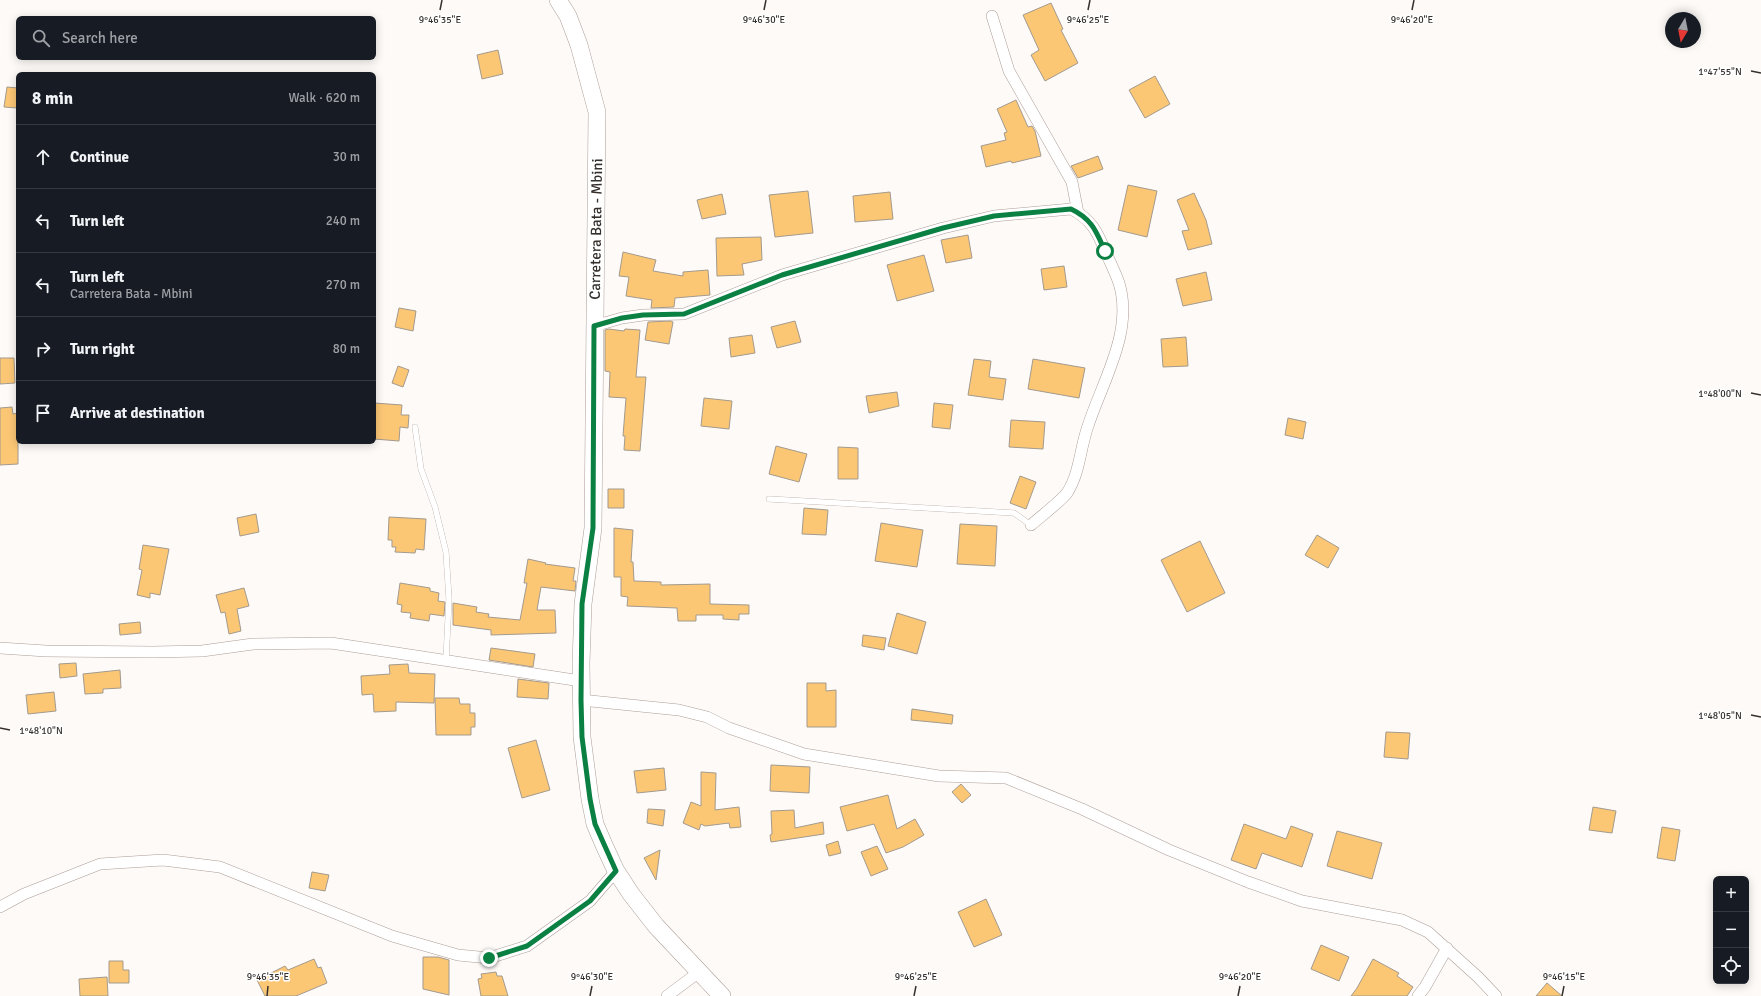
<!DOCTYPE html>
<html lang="en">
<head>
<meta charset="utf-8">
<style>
  body { margin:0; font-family:Signika,sans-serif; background:#242831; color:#f1f3f6 }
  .controls { position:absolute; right:12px; bottom:12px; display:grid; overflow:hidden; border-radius:6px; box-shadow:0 2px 10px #0003 }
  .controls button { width:36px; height:36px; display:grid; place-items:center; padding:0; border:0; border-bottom:1px solid #363941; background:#171b24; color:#f1f3f6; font:20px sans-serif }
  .compass { position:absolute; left:1665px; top:12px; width:36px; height:36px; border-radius:50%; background:#171b24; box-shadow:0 2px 10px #0003; rotate:190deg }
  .stop { position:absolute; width:12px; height:12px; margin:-9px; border:3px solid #0b8043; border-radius:50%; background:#fff }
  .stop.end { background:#0b8043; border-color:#fff; box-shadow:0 1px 4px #0008 }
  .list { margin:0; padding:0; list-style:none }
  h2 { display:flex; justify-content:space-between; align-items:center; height:52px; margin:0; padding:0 16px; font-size:17px }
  h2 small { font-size:13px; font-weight:400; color:#9ea1a6 }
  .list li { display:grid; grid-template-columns:26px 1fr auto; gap:12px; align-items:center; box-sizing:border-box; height:64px; padding:0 16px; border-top:1px solid #363941 }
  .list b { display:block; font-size:15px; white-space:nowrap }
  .list p { margin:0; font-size:13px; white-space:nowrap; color:#9ea1a6 }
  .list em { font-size:13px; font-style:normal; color:#9ea1a6 }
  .icon { flex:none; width:22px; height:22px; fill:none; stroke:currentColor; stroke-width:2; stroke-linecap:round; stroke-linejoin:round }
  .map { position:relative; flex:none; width:1761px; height:996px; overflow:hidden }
  .search { position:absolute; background:#171b24; box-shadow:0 2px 10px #0003; left:16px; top:16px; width:360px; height:44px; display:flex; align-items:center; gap:10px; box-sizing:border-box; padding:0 14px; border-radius:6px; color:#9ea1a6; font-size:15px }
  .panel { position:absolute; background:#171b24; box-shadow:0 2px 10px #0003; left:16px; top:72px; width:360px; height:372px; border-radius:6px }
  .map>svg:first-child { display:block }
</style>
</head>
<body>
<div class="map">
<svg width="1761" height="996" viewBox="0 0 1761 996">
  <rect width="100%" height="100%" fill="#fdfaf8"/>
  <path fill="#fcc775" stroke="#a39a8d" d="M 1051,3 L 1063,29 L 1061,30 L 1078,63 L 1045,81 L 1031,55 L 1039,50 L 1023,15 Z
    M 498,50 L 503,74 L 482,79 L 477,55 Z
    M 1155,76 L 1170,104 L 1145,118 L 1129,90 Z
    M 7,87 L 18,88 L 18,108 L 4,107 Z
    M 1016,100 L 1028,127 L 1032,126 L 1035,131 L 1041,156 L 1012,163 L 1011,161 L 986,167 L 981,146 L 1006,140 L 1004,133 L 1007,132 L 997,109 Z
    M 1098,156 L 1103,169 L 1078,178 L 1071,166 Z
    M 1128,185 L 1157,191 L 1147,237 L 1118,230 Z
    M 808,191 L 813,233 L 775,237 L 769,195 Z
    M 890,192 L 893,219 L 855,222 L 853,196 Z
    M 1194,193 L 1206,220 L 1212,244 L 1188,250 L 1182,231 L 1189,230 L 1177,200 Z
    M 722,194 L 726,214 L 702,219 L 697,200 Z
    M 968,235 L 972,258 L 946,263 L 941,240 Z
    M 761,237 L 762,260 L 742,264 L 744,275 L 717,276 L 716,238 Z
    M 623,252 L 656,260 L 653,271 L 683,276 L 683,272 L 708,270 L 710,295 L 675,298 L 674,307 L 651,308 L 652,300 L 626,296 L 629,277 L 619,276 Z
    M 924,255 L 934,291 L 897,301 L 887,265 Z
    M 1064,266 L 1067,287 L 1044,290 L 1041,269 Z
    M 1206,272 L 1212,300 L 1183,306 L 1176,279 Z
    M 399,308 L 416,311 L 413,331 L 395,327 Z
    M 671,321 L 673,322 L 669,344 L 645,340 L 648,322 Z
    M 795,321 L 801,342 L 777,348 L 771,327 Z
    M 609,329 L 624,331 L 625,329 L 640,330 L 636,377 L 646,377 L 640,451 L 624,450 L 625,436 L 623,436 L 626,398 L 609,397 L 610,372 L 605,371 L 605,330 Z
    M 752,335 L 755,353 L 731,357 L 729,338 Z
    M 1186,337 L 1188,366 L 1163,367 L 1161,339 Z
    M 0,358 L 14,358 L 15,383 L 0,384 Z
    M 974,359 L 991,361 L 989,377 L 1006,379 L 1003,400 L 968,395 Z
    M 1033,359 L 1085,368 L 1079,398 L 1028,389 Z
    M 398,366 L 409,370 L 403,387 L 392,383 Z
    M 897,392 L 899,406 L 869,413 L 866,396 Z
    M 704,398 L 732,401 L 729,429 L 701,426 Z
    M 374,403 L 402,405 L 401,415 L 409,415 L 408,428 L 400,427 L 399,441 L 374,439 Z
    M 934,403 L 953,405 L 950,429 L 932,427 Z
    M 12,407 L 13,414 L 18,413 L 18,464 L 0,465 L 0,408 Z
    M 1288,418 L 1306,422 L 1303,439 L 1285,435 Z
    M 1011,420 L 1045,422 L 1043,449 L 1009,447 Z
    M 776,446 L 807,454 L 799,482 L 769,474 Z
    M 838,447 L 858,448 L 858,479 L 838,479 Z
    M 1020,476 L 1036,482 L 1026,509 L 1010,503 Z
    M 608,489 L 624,489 L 624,508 L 608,508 Z
    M 804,508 L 828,510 L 826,535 L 802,534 Z
    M 256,514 L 259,532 L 240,536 L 237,518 Z
    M 389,517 L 426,519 L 424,550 L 416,549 L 415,553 L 395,552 L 396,547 L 392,547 L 392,540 L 388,540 Z
    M 881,523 L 923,530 L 917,567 L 875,561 Z
    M 960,524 L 997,526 L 995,566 L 957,564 Z
    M 614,528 L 633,530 L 631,562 L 633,562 L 634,581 L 661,582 L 661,585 L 710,584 L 710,604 L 749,605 L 749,614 L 739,614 L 739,620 L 723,619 L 723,615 L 696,615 L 696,621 L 678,621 L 677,608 L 627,606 L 628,597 L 621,596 L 621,577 L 614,577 Z
    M 1317,535 L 1339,548 L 1328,568 L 1305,555 Z
    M 1200,541 L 1225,593 L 1187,612 L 1161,560 Z
    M 143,545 L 169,549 L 160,595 L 150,593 L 150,598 L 137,595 L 142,570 L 139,569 Z
    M 528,559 L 546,563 L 545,564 L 575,568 L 573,581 L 576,581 L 575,591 L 541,587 L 537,610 L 555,610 L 556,633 L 491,635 L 491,630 L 453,625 L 453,603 L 477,607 L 476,612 L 489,614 L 488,617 L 520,620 L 527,583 L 524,583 Z
    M 400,583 L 430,588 L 430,591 L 439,593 L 438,601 L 445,602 L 444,616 L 430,614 L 429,621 L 410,618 L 411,613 L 401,612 L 402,605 L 397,604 Z
    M 244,588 L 249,606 L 237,609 L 241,631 L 229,634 L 225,612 L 221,613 L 216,595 Z
    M 897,613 L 926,622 L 917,654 L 888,646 Z
    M 140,622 L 141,633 L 120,635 L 119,624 Z
    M 863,635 L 886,638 L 884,650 L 862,646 Z
    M 491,648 L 535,654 L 533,667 L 489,660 Z
    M 76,663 L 77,676 L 60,678 L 59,664 Z
    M 408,664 L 409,673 L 435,674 L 434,703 L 396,702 L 396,711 L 374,712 L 373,694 L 362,695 L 361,676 L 390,674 L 389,665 Z
    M 120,670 L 121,688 L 103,689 L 103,693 L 85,694 L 83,674 Z
    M 518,679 L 549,683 L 548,699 L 517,697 Z
    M 807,683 L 826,683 L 826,691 L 836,690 L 836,727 L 807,727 Z
    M 54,692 L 56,711 L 28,714 L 26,695 Z
    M 435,698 L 459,698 L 460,704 L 470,704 L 470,713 L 475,713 L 475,727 L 471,727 L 471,735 L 436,735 Z
    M 912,709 L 953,715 L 952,724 L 911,720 Z
    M 1386,732 L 1410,733 L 1408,759 L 1384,757 Z
    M 536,740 L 550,790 L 522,798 L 508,748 Z
    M 771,765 L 810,767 L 809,793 L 770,791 Z
    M 664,768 L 666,790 L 637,793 L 634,771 Z
    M 701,772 L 716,773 L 715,810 L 739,807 L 741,827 L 730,828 L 729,823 L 705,826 L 701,824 L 699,830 L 683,823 L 691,802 L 701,806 Z
    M 961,784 L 971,795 L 962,803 L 952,792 Z
    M 888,795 L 897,829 L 915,819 L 924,835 L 903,847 L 886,853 L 874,824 L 847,831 L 840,807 Z
    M 1593,807 L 1616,811 L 1612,833 L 1589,830 Z
    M 648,809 L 665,810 L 663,826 L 647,823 Z
    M 794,810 L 795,828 L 823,822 L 824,834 L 771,842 L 770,835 L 772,834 L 771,811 Z
    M 1244,824 L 1286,839 L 1291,826 L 1313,834 L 1302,867 L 1262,853 L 1256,869 L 1231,860 Z
    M 1662,827 L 1680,830 L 1675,861 L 1657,858 Z
    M 1337,831 L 1382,843 L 1372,879 L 1327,866 Z
    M 838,841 L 841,853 L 829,856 L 826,845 Z
    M 877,846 L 888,869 L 871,876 L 861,852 Z
    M 660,850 L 656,880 L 644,858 Z
    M 312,872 L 329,875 L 325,891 L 309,888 Z
    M 986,899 L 1002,935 L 974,947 L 958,912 Z
    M 1321,945 L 1349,957 L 1339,981 L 1311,969 Z
    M 423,957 L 438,957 L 449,960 L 449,995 L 423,989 Z
    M 314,959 L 318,968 L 321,967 L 327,983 L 296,996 L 265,996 L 257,980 L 285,966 L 288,970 Z
    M 1373,959 L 1399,973 L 1397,976 L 1413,987 L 1407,996 L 1351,996 L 1357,988 Z
    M 109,961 L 123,961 L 123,970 L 129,970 L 129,983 L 109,983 Z
    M 496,972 L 497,976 L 502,976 L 508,996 L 481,996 L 478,979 L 482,978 L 481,974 Z
    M 107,977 L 108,996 L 80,996 L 79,979 Z
    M 1547,983 L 1562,996 L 1536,996 Z"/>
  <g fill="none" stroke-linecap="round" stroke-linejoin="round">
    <g stroke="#ad9e97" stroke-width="6">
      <path id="service" d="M 415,427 L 421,469 L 435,507 L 446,552 L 449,599 L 446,660
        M 769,499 L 1014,513 L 1031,525"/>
    </g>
    <g stroke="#ad9e97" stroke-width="12">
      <path id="minor" d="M 992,16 L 1009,71 L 1072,182 L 1078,213
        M 594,326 L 622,318 L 643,315 L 684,314 L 782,275 L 943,228 L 994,216 L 1071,209 C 1093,220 1098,234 1107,255 C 1111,264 1116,274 1119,283 C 1134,332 1102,382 1088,426 C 1080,448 1080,473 1067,493 C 1060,502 1040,517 1031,525
        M 0,648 L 46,651 L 153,652 L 202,651 L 253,644 L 331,643 L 581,681
        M 581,700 L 679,710 L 707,717 L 729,728 L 804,754 L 939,776 L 1006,778 L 1082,809 L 1169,850 L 1248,882 L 1302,901 L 1402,920 L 1428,932 L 1478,977 L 1496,996
        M 0,907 L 24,894 L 100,864 L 163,860 L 220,867 L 392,936 L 458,955 L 489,958 L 527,946 L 590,901 L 616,871
        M 667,996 L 699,972
        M 1418,996 L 1425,987 L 1447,948"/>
    </g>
    <g stroke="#ad9e97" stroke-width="18">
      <path id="primary" d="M 558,0 L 568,16 L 579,45 L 597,112 L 593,528 L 583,604 L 581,664 L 582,737 L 590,799 L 595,824 L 604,845 L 616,871 L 631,894 L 656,926 L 722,996"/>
    </g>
    <use href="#service" stroke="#fff" stroke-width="5.5"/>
    <use href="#minor" stroke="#fff" stroke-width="11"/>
    <use href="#primary" stroke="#fff" stroke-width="17"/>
  </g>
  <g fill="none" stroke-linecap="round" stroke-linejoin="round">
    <path stroke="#0b8043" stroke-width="5" d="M 489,958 L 527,946 L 590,901 L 616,871 L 595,824 L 590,799 L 582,737 L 581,700 L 582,604 L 593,528 L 594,326 L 622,318 L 643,315 L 684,314 L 782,275 L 943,228 L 994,216 L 1071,209 C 1092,219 1096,231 1105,251"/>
  </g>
  <path fill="none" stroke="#36302d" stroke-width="1.5" d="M 440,10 L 442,0M 764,10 L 766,0M 1088,10 L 1090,0M 1412,10 L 1414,0M 1751,71 L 1761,73M 1751,393 L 1761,395M 1751,715 L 1761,717M 0,728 L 10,730M 267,996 L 268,986M 590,996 L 592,986M 914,996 L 916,986M 1238,996 L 1240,986M 1562,996 L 1564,986"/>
  <g text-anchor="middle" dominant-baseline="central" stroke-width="3" stroke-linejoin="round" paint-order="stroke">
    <g font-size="15" fill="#36302d" stroke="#fff">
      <text transform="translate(596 229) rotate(-89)">Carretera Bata - Mbini</text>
    </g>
  </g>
  <g font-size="10" text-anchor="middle" fill="#36302d" stroke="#fff" stroke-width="3" stroke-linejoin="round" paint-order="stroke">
    <text x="440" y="23">9°46'35"E</text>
    <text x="764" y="23">9°46'30"E</text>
    <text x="1088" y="23">9°46'25"E</text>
    <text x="1412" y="23">9°46'20"E</text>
    <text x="1720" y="75">1°47'55"N</text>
    <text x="1720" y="397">1°48'00"N</text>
    <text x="1720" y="719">1°48'05"N</text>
    <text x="41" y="734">1°48'10"N</text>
    <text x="268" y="980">9°46'35"E</text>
    <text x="592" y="980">9°46'30"E</text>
    <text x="916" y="980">9°46'25"E</text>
    <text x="1240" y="980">9°46'20"E</text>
    <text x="1564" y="980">9°46'15"E</text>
  </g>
</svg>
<div class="controls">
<button>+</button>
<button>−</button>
<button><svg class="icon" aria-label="locate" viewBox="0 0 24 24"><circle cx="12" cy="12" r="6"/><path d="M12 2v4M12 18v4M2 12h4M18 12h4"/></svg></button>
</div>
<svg class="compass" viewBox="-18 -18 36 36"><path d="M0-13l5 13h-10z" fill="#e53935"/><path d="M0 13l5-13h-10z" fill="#9ea1a6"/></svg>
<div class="stop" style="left:1105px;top:251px"></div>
<div class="stop end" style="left:489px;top:958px"></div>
<div class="search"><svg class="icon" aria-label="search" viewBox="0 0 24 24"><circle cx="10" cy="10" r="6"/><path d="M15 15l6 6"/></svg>Search here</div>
<section class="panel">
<h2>8 min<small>Walk · 620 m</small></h2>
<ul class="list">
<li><svg class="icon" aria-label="ahead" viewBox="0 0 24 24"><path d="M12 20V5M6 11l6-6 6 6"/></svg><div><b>Continue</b></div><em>30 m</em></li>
<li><svg class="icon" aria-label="left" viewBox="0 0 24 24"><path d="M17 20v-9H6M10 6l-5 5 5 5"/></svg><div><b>Turn left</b></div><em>240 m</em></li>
<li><svg class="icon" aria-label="left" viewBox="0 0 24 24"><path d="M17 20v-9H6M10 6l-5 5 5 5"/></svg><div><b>Turn left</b><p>Carretera Bata - Mbini</p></div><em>270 m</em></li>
<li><svg class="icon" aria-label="right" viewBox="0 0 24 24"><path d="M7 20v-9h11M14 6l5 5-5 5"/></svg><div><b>Turn right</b></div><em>80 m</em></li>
<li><svg class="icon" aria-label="arrive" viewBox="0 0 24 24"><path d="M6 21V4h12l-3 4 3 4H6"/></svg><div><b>Arrive at destination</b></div></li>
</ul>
</section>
</div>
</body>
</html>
